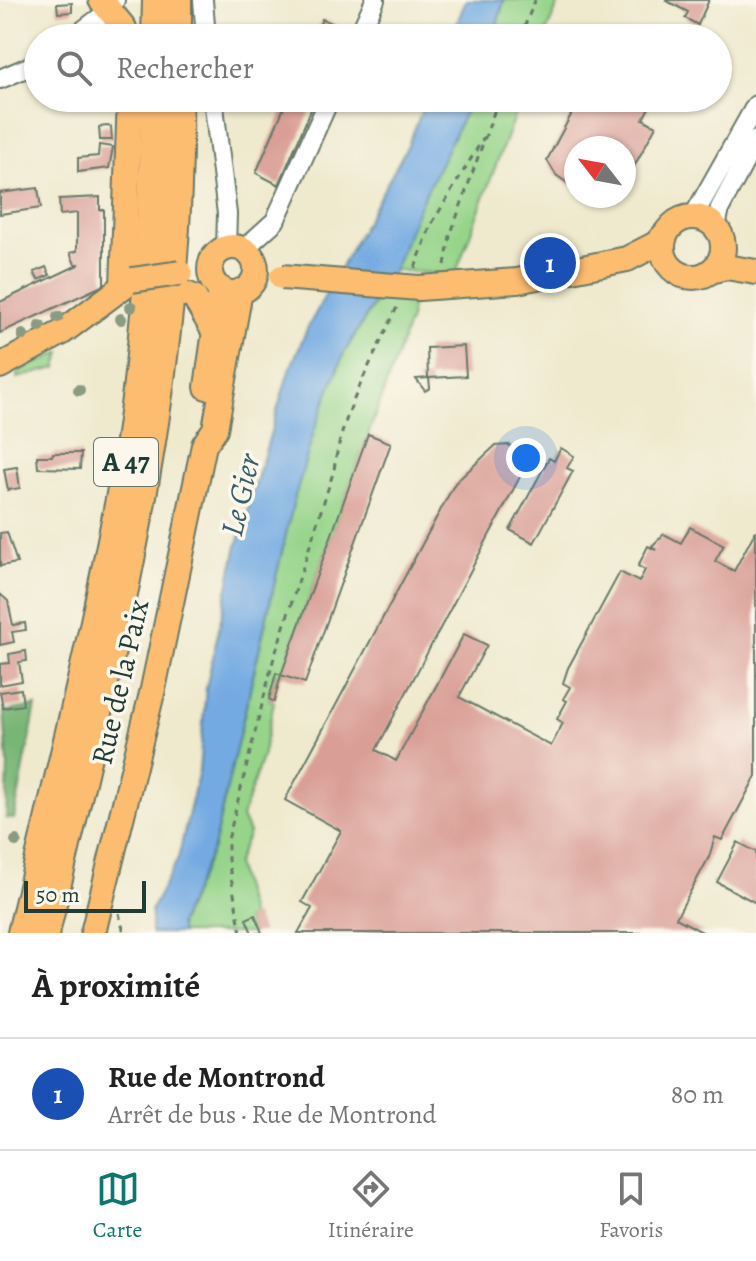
<!DOCTYPE html>
<html lang="fr">
<head>
<meta charset="utf-8">
<style>
  body { margin:0; font-family:Alegreya,serif; background:#f2f2f2; color:#222 }
  .compass { position:absolute; left:564px; top:136px; width:72px; height:72px; border-radius:50%; background:#fff; box-shadow:0 2px 6px #0004; rotate:301deg }
  .scale { position:absolute; left:24px; bottom:20px; width:122px; box-sizing:border-box; padding-left:8px; border:4px solid #1f3d34; border-top:0; font-size:22px; line-height:28px; white-space:nowrap; color:#1f3d34; -webkit-text-stroke:6px #fbf7ec; paint-order:stroke }
  .you { position:absolute; left:526px; top:458px; width:28px; height:28px; margin:-20px; border:6px solid #fff; border-radius:50%; background:#1a73e8; box-shadow:0 0 0 12px #1a73e833 }
  .badge { display:grid; place-items:center; width:52px; height:52px; border-radius:50%; background:#0f766e; color:#fff; font-size:26px; font-weight:700 }
  .pin { position:absolute; translate:-50% -50%; border:4px solid #fff; box-shadow:0 2px 8px #0006 }
  .list { margin:0; padding:0; list-style:none }
  h2 { display:flex; justify-content:space-between; align-items:center; height:104px; margin:0; padding:0 32px; font-size:34px }
  h2 small { font-size:26px; font-weight:400; color:#767676 }
  .list li { display:grid; grid-template-columns:52px 1fr auto; gap:24px; align-items:center; box-sizing:border-box; height:112px; padding:0 32px; border-top:2px solid #e0e0e0 }
  .list b { display:block; font-size:30px; white-space:nowrap }
  .list p { margin:0; font-size:26px; white-space:nowrap; color:#767676 }
  .list em { font-size:26px; font-style:normal; color:#767676 }
  .icon { flex:none; width:44px; height:44px; fill:none; stroke:currentColor; stroke-width:2; stroke-linecap:round; stroke-linejoin:round }
  .map { position:relative; flex:none; width:756px; height:933px; overflow:hidden }
  .search { position:absolute; background:#fff; box-shadow:0 2px 6px #0004; left:24px; right:24px; top:24px; height:88px; display:flex; align-items:center; gap:20px; box-sizing:border-box; padding:0 28px; border-radius:44px; color:#767676; font-size:30px }
  .sheet { height:216px; background:#fff }
  nav { display:flex; justify-content:space-around; align-items:center; box-sizing:border-box; height:112px; border-top:2px solid #e0e0e0; background:#fff; font-size:22px; color:#767676 }
  nav a { display:grid; justify-items:center; gap:4px }
  nav .on { color:#0f766e }
  .map>svg:first-child { display:block }
</style>
</head>
<body>
<div class="map">
<svg width="756" height="933" viewBox="0 0 756 933">
  <rect width="100%" height="100%" fill="#fbf7ec"/>
  <filter id="ink" filterUnits="userSpaceOnUse"><feTurbulence type="fractalNoise" baseFrequency=".0125" numOctaves="2"/><feDisplacementMap in="SourceGraphic" scale="16" xChannelSelector="R" yChannelSelector="G"/><feConvolveMatrix kernelMatrix="1 2 1 2 8 2 1 2 1" color-interpolation-filters="sRGB"/></filter>
  <filter id="wash" filterUnits="userSpaceOnUse"><feTurbulence type="fractalNoise" baseFrequency=".006" numOctaves="4" result="noise"/><feDisplacementMap in="SourceGraphic" scale="32" xChannelSelector="R" yChannelSelector="G"/><feGaussianBlur stdDeviation="1.8" result="paint"/><feColorMatrix in="noise" values="0 0 0 0 0 0 0 0 0 0 0 0 0 0 0 0 0 1.4 0 .05"/><feComposite in="paint" operator="in"/></filter>
  <g filter="url(#wash)">
    <rect width="100%" height="100%" fill="#efe9cd"/>
    <path fill="#96d48a" stroke="#5a885f" stroke-width="2" d="M 504,0 L 560,0 L 544,38 L 494,38 Z
      M 472,98 L 521,98 L 455,275 L 394,270 L 416,211 Z
      M 378,298 L 412,301 L 410,319 L 281,675 L 276,673 L 269,699 L 274,702 L 262,757 L 242,817 L 249,833 L 236,864 L 251,917 L 246,919 L 252,933 L 181,933 L 179,925 L 213,848 L 294,500 L 315,428 L 344,353 Z
      M 61,352 L 57,368 L 17,378 L 17,372 Z"/>
    <path fill="#78b676" stroke="#4c7a55" stroke-width="2" d="M 36,706 L 14,819 L 6,818 L 8,765 L 4,712 Z"/>
    <path fill="#73aae2" stroke="#49748b" stroke-width="2" d="M 466,0 L 504,0 L 493,38 L 451,38 Z
      M 427,98 L 472,98 L 417,211 L 394,270 L 344,353 L 315,428 L 294,500 L 213,848 L 179,924 L 181,933 L 151,933 L 151,910 L 178,859 L 199,770 L 206,688 L 236,550 L 288,374 L 307,329 L 408,145 Z"/>
    <g id="blocks">
      <path fill="#d99e95" d="M 665,0 L 709,0 L 698,25 L 685,18 L 688,12 Z
        M 72,3 L 72,12 L 58,13 L 57,4 Z
        M 322,19 L 346,29 L 342,38 L 314,38 Z
        M 288,98 L 316,98 L 279,185 L 256,173 Z
        M 580,98 L 654,98 L 643,119 L 656,126 L 624,185 L 624,148 L 576,148 L 576,189 L 556,175 L 547,160 Z
        M 107,126 L 111,127 L 112,140 L 100,140 L 99,127 Z
        M 99,145 L 113,147 L 109,168 L 78,172 L 78,158 L 98,156 Z
        M 38,188 L 41,208 L 0,214 L 0,193 Z
        M 100,197 L 100,210 L 104,210 L 104,285 L 0,333 L 0,302 L 80,264 L 75,264 L 70,253 L 77,251 L 77,213 L 60,215 L 59,199 Z
        M 46,267 L 50,275 L 38,280 L 34,272 Z
        M 464,346 L 466,376 L 429,378 L 430,388 L 425,391 L 416,379 L 428,378 L 427,348 Z
        M 368,434 L 391,443 L 305,683 L 281,675 L 274,702 L 269,699 L 276,673 L 281,675 Z
        M 509,445 L 531,456 L 376,750 L 396,761 L 464,634 L 487,645 L 459,697 L 551,746 L 563,723 L 557,719 L 567,701 L 563,699 L 570,687 L 563,683 L 568,668 L 620,572 L 639,582 L 645,570 L 638,566 L 648,546 L 656,550 L 652,546 L 664,534 L 681,543 L 690,527 L 724,545 L 715,561 L 734,571 L 756,530 L 756,776 L 722,840 L 715,837 L 709,857 L 676,918 L 704,933 L 298,933 L 312,908 L 302,902 L 341,831 L 285,800 L 455,483 L 495,446 Z
        M 561,448 L 574,456 L 567,468 L 573,471 L 534,543 L 510,530 L 549,458 L 554,461 Z
        M 53,453 L 81,453 L 80,469 L 38,468 L 37,456 L 52,456 Z
        M 17,467 L 20,488 L 8,490 L 4,469 Z
        M 7,532 L 17,563 L 0,566 L 0,533 Z
        M 0,594 L 8,601 L 13,625 L 25,623 L 26,630 L 12,632 L 14,642 L 0,645 Z
        M 26,651 L 27,661 L 19,662 L 22,681 L 0,685 L 0,664 L 10,663 L 9,654 Z
        M 21,689 L 23,705 L 3,708 L 0,692 Z
        M 738,842 L 756,852 L 756,903 L 717,882 Z
        M 255,915 L 262,933 L 252,933 L 246,919 Z"/>
    </g>
  </g>
  <g filter="url(#ink)">
    <use href="#blocks" fill-opacity="0" stroke="#68796a" stroke-width="2"/>
    <g fill="none" stroke-linecap="round" stroke-linejoin="round">
      <g stroke="#68796a" stroke-width="22">
        <path id="minor" d="M 203,0 L 206,38
          M 73,38 L 110,10 L 115,0
          M 358,38 L 375,0
          M 0,79 L 38,63
          M 213,98 L 227,214 L 226,248
          M 693,217 L 756,105
          M 716,227 L 720,208 L 756,140
          M 244,249 L 275,221 L 330,98"/>
      </g>
      <g stroke="#68796a" stroke-width="28">
        <path id="major" d="M 101,0 L 124,28 L 126,38
          M663 247a30 30 0 1 1 60 0a30 30 0 1 1-60 0Z
          M210 270a23 23 0 1 1 46 0a23 23 0 1 1-46 0Z
          M 711,271 L 726,267 L 756,272
          M 123,285 L 130,98
          M 419,288 L 517,281 L 627,259 L 656,244 L 667,232
          M 178,291 L 194,297 L 215,333
          M 0,366 L 61,333 L 132,280
          M 207,387 L 221,289
          M 93,933 L 153,689 L 204,445 L 215,429 L 240,291"/>
      </g>
      <g stroke="#68796a" stroke-width="32">
        <path id="highway" d="M 177,0 L 177,38
          M 156,38 L 157,0
          M 22,933 C 58,782 96,631 124,478 C 146,353 153,225 155,98
          M 45,933 C 110,659 183,381 178,98"/>
      </g>
      <path stroke="#68796a" stroke-width="3" stroke-dasharray="6 6" stroke-linecap="butt" d="M 520,38 L 535,0
        M 445,265 L 450,236 L 499,98
        M 415,268 L 431,225 L 484,137
        M 119,913 L 124,933
        M 241,933 L 228,860 L 228,840 L 273,661 L 334,470 C 342,410 373,361 397,307"/>
      <use href="#minor" stroke="#fff" stroke-width="18"/>
      <use href="#major" stroke="#fcbd6f" stroke-width="24"/>
      <use href="#highway" stroke="#fcbd6f" stroke-width="28"/>
      <g stroke="#68796a" stroke-width="28" stroke-linecap="butt">
        <path id="major-bridge" d="M 282,277 L 419,288
          M 132,280 L 180,273"/>
      </g>
      <use href="#major-bridge" stroke="#fcbd6f" stroke-width="24"/>
    </g>
    <g fill="#8a9b82">
      <circle cx="131" cy="307" r="6"/>
      <circle cx="58" cy="317" r="6"/>
      <circle cx="121" cy="319" r="6"/>
      <circle cx="40" cy="326" r="6"/>
      <circle cx="23" cy="335" r="6"/>
      <circle cx="79" cy="390" r="6"/>
      <circle cx="16" cy="841" r="6"/>
    </g>
  </g>
  <g text-anchor="middle" dominant-baseline="central" stroke-width="7" stroke-linejoin="round" paint-order="stroke">
    <rect fill="#fbf7ec" stroke="#61756b" stroke-width="2" x="94" y="438" width="64" height="48" rx="6"/>
    <g font-size="28" font-weight="bold" fill="#1f3d34">
      <text x="126" y="462">A 47</text>
    </g>
    <g font-size="30" fill="#1f3d34" stroke="#fbf7ec">
      <text transform="translate(120 682) rotate(-77)">Rue de la Paix</text>
    </g>
    <g font-size="32" font-style="italic" fill="#385e68" stroke="#fbf7ec">
      <text transform="translate(240 495) rotate(-77)">Le Gier</text>
    </g>
  </g>
</svg>
<svg class="compass" viewBox="-18 -18 36 36"><path d="M0-13l5 13h-10z" fill="#e53935"/><path d="M0 13l5-13h-10z" fill="#767676"/></svg>
<div class="scale">50 m</div>
<div class="you"></div>
<div class="pin badge" style="left:550px;top:263px;background:#1a4fb4">1</div>
<div class="search"><svg class="icon" aria-label="search" viewBox="0 0 24 24"><circle cx="10" cy="10" r="6"/><path d="M15 15l6 6"/></svg>Rechercher</div>
</div>
<section class="sheet">
<h2>À proximité<small></small></h2>
<ul class="list">
<li><span class="badge" style="background:#1a4fb4">1</span><div><b>Rue de Montrond</b><p>Arrêt de bus · Rue de Montrond</p></div><em>80 m</em></li>
</ul>
</section>
<nav>
<a class="on"><svg class="icon" aria-label="map" viewBox="0 0 24 24"><path d="M3 6l6-2 6 2 6-2v14l-6 2-6-2-6 2zM9 4v14M15 6v14"/></svg>Carte</a>
<a><svg class="icon" aria-label="directions" viewBox="0 0 24 24"><path d="M12 3l9 9-9 9-9-9zM9 14v-3h6M13 9l2 2-2 2"/></svg>Itinéraire</a>
<a><svg class="icon" aria-label="saved" viewBox="0 0 24 24"><path d="M7 4h10v16l-5-4-5 4z"/></svg>Favoris</a>
</nav>
</body>
</html>
